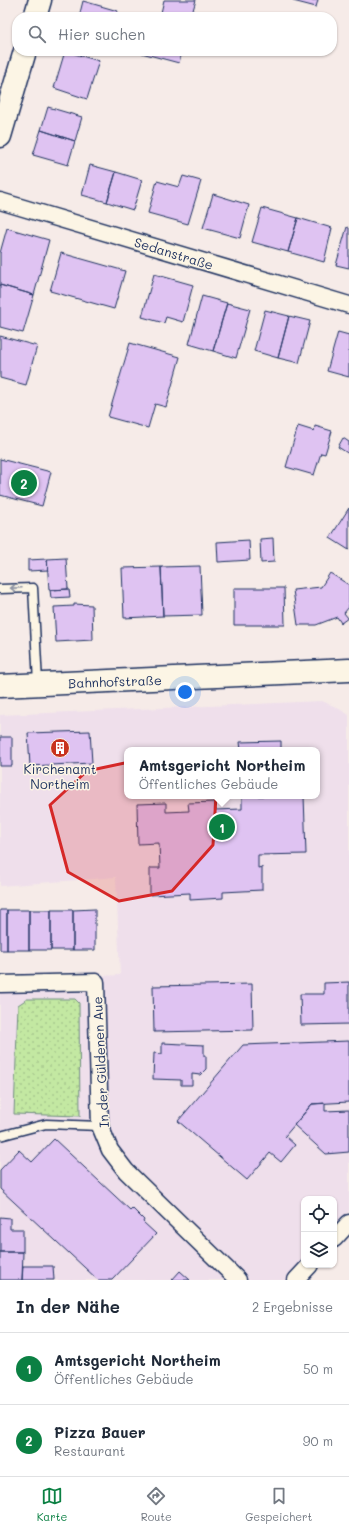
<!DOCTYPE html>
<html lang="de">
<head>
<meta charset="utf-8">
<style>
  body { margin:0; font-family:Mali,sans-serif; background:#f6f6f7; color:#1f2937 }
  .controls { position:absolute; right:12px; bottom:12px; display:grid; overflow:hidden; border-radius:8px; box-shadow:0 1px 3px #0004 }
  .controls button { width:36px; height:36px; display:grid; place-items:center; padding:0; border:0; border-bottom:1px solid #e0e1e3; background:#fff; color:#1f2937; font:20px sans-serif }
  .you { position:absolute; left:185px; top:692px; width:14px; height:14px; margin:-10px; border:3px solid #fff; border-radius:50%; background:#1a73e8; box-shadow:0 0 0 6px #1a73e833 }
  .badge { display:grid; place-items:center; width:26px; height:26px; border-radius:50%; background:#0b8043; color:#fff; font-size:13px; font-weight:700 }
  .pin { position:absolute; translate:-50% -50%; border:2px solid #fff; box-shadow:0 1px 4px #0006 }
  .popup { position:absolute; left:124px; top:747px; width:196px; height:52px; box-sizing:border-box; display:grid; place-content:center; border-radius:8px; background:#fff; filter:drop-shadow(0 1px 3px #0005); font-size:13px; white-space:nowrap; color:#747a83 }
  .popup b { font-size:15px; color:#1f2937 }
  .popup::after { content:''; position:absolute; left:50%; top:100%; margin-left:-8px; border:8px solid transparent; border-top-color:#fff }
  .list { margin:0; padding:0; list-style:none }
  h2 { display:flex; justify-content:space-between; align-items:center; height:52px; margin:0; padding:0 16px; font-size:17px }
  h2 small { font-size:13px; font-weight:400; color:#747a83 }
  .list li { display:grid; grid-template-columns:26px 1fr auto; gap:12px; align-items:center; box-sizing:border-box; height:72px; padding:0 16px; border-top:1px solid #e0e1e3 }
  .list b { display:block; font-size:15px; white-space:nowrap }
  .list p { margin:0; font-size:13px; white-space:nowrap; color:#747a83 }
  .list em { font-size:13px; font-style:normal; color:#747a83 }
  .icon { flex:none; width:22px; height:22px; fill:none; stroke:currentColor; stroke-width:2; stroke-linecap:round; stroke-linejoin:round }
  .map { position:relative; flex:none; width:349px; height:1280px; overflow:hidden }
  .search { position:absolute; background:#fff; box-shadow:0 1px 3px #0004; left:12px; right:12px; top:12px; height:44px; display:flex; align-items:center; gap:10px; box-sizing:border-box; padding:0 14px; border-radius:16px; color:#747a83; font-size:15px }
  .sheet { height:196px; background:#fff }
  nav { display:flex; justify-content:space-around; align-items:center; box-sizing:border-box; height:56px; border-top:1px solid #e0e1e3; background:#fff; font-size:11px; color:#747a83 }
  nav a { display:grid; justify-items:center; gap:2px }
  nav .on { color:#0b8043 }
  .map>svg:first-child { display:block }
</style>
</head>
<body>
<div class="map">
<svg width="349" height="1280" viewBox="0 0 349 1280">
  <defs>
    <pattern id="grass-dots" width="8" height="8" patternUnits="userSpaceOnUse"><rect width="8" height="8" fill="#c3e8a2"/><path d="M2 2h.1M6 6h.1" fill="none" stroke="#a7c78e" stroke-width="1.8" stroke-linecap="round"/></pattern>
  </defs>
  <rect width="100%" height="100%" fill="#f6ebe8"/>
  <filter id="ink" filterUnits="userSpaceOnUse"><feTurbulence type="fractalNoise" baseFrequency=".025" numOctaves="2"/><feDisplacementMap in="SourceGraphic" scale="8" xChannelSelector="R" yChannelSelector="G"/><feConvolveMatrix kernelMatrix="1 2 1 2 8 2 1 2 1" color-interpolation-filters="sRGB"/></filter>
  <g filter="url(#ink)">
    <path fill="#efdfeb" fill-rule="evenodd" d="M 322,701 L 336,707 L 349,715 L 349,1211 L 334,1228 L 334,1199 L 304,1199 L 304,1261 L 288,1280 L 0,1280 L 0,981 L 120,975 L 116,877 L 0,886 L 0,715 ZM 127,750 L 317,750 L 317,796 L 127,796 Z"/>
    <path fill="url(#grass-dots)" stroke="#6f8c80" d="M 27,999 L 75,999 L 79,1003 L 80,1116 L 14,1114 L 18,1005 Z"/>
    <path fill="#dfc3f2" stroke="#1b2f5e" d="M 164,0 L 196,0 L 191,17 L 160,17 Z
      M 294,0 L 318,0 L 316,7 L 293,1 Z
      M 83,1 L 118,11 L 116,17 L 79,17 Z
      M 65,51 L 99,61 L 87,99 L 54,88 Z
      M 134,51 L 182,51 L 179,63 Z
      M 48,107 L 82,117 L 75,141 L 41,130 Z
      M 41,130 L 75,141 L 68,165 L 33,155 Z
      M 90,165 L 116,172 L 107,202 L 82,195 Z
      M 116,172 L 142,180 L 133,210 L 107,202 Z
      M 183,176 L 201,181 L 188,224 L 148,213 L 157,181 L 179,187 Z
      M 213,194 L 249,205 L 240,238 L 203,228 Z
      M 262,208 L 298,218 L 288,252 L 252,242 Z
      M 298,218 L 332,228 L 324,262 L 288,252 Z
      M 347,227 L 349,228 L 349,268 L 336,265 Z
      M 7,228 L 49,240 L 34,295 L 0,285 L 0,253 Z
      M 61,253 L 125,271 L 114,309 L 50,291 Z
      M 154,274 L 193,285 L 183,322 L 166,317 L 164,323 L 142,317 Z
      M 0,285 L 34,295 L 23,333 L 0,327 Z
      M 202,296 L 227,303 L 213,351 L 189,344 Z
      M 227,303 L 250,309 L 236,358 L 213,351 Z
      M 265,310 L 289,316 L 278,358 L 254,351 Z
      M 289,316 L 310,321 L 299,363 L 278,358 Z
      M 338,332 L 349,335 L 349,377 L 327,371 Z
      M 0,336 L 37,346 L 26,385 L 0,378 Z
      M 130,343 L 180,357 L 166,407 L 155,404 L 148,428 L 108,417 Z
      M 298,426 L 314,431 L 315,426 L 332,431 L 325,454 L 321,453 L 314,475 L 286,467 Z
      M 343,438 L 349,442 L 349,454 L 338,447 Z
      M 0,459 L 51,472 L 42,506 L 0,495 Z
      M 349,508 L 349,550 L 330,538 Z
      M 273,538 L 274,562 L 261,563 L 260,539 Z
      M 249,540 L 250,560 L 218,562 L 217,542 Z
      M 66,558 L 68,589 L 49,590 L 47,559 Z
      M 47,559 L 48,570 L 28,571 L 28,560 Z
      M 200,566 L 202,615 L 163,616 L 161,567 Z
      M 161,567 L 163,616 L 124,618 L 122,568 Z
      M 330,573 L 349,585 L 349,607 L 344,613 L 348,618 L 341,623 L 337,617 L 316,625 L 298,625 L 293,590 L 321,587 Z
      M 234,588 L 284,588 L 285,625 L 234,625 Z
      M 69,589 L 70,597 L 51,598 L 50,590 Z
      M 74,604 L 92,605 L 93,640 L 56,642 L 54,607 L 74,606 Z
      M 90,731 L 92,763 L 30,766 L 28,733 Z
      M 0,737 L 12,737 L 12,766 L 0,766 Z
      M 281,741 L 281,750 L 241,750 L 240,742 Z
      M 242,796 L 304,796 L 306,854 L 258,855 L 258,868 L 262,867 L 262,890 L 223,892 L 223,898 L 190,900 L 190,893 L 150,895 L 150,868 L 160,868 L 159,843 L 138,844 L 137,804 L 166,803 L 166,812 L 189,811 L 188,803 L 215,802 L 215,810 L 242,809 Z
      M 95,909 L 95,950 L 73,950 L 73,910 Z
      M 0,910 L 7,910 L 7,950 L 0,950 Z
      M 7,910 L 29,910 L 29,950 L 7,950 Z
      M 29,910 L 51,910 L 51,950 L 29,950 Z
      M 51,910 L 73,910 L 73,950 L 51,950 Z
      M 349,982 L 349,1024 L 301,1025 L 300,994 L 324,994 L 324,983 Z
      M 252,984 L 253,1030 L 154,1032 L 153,986 Z
      M 349,1041 L 349,1102 L 312,1104 L 285,1136 L 295,1145 L 281,1162 L 270,1153 L 247,1180 L 178,1121 L 243,1045 Z
      M 162,1043 L 204,1045 L 204,1056 L 206,1056 L 206,1069 L 200,1075 L 192,1074 L 192,1085 L 181,1085 L 181,1080 L 153,1079 L 154,1053 L 162,1054 Z
      M 325,1103 L 325,1111 L 349,1110 L 349,1152 L 326,1154 L 294,1125 L 312,1104 Z
      M 54,1139 L 130,1210 L 132,1208 L 144,1220 L 143,1222 L 156,1234 L 112,1280 L 98,1280 L 0,1189 L 0,1170 L 19,1150 L 32,1162 Z
      M 0,1217 L 10,1218 L 10,1229 L 23,1229 L 23,1252 L 0,1252 Z
      M 0,1252 L 23,1252 L 22,1280 L 0,1280 Z
      M 23,1266 L 53,1266 L 54,1280 L 22,1280 Z
      M 180,1271 L 190,1280 L 172,1280 Z"/>
    <g fill="none" stroke-linecap="round" stroke-linejoin="round">
      <g stroke="#1b2f5e" stroke-width="11">
        <path id="service" d="M 0,589 L 33,588 L 38,683
          M 0,1136 L 46,1124 L 100,1126"/>
      </g>
      <g stroke="#1b2f5e" stroke-width="19">
        <path id="minor" d="M 0,201 L 349,305
          M 0,984 L 96,982 L 100,1126 L 110,1150 L 126,1171 L 238,1280
          M 334,1239 L 349,1223
          M 296,1280 L 310,1265"/>
      </g>
      <g stroke="#1b2f5e" stroke-width="25">
        <path id="secondary" d="M 35,17 L 40,0
          M 0,136 L 25,51
          M 0,686 L 349,670"/>
      </g>
      <use href="#service" stroke="#fcf5e5" stroke-width="8"/>
      <use href="#minor" stroke="#fcf5e5" stroke-width="16"/>
      <use href="#secondary" stroke="#fcf5e5" stroke-width="22"/>
    </g>
    <defs><path id="oneway-shaft" d="M-6 0H5M1.5-3L5.5 0L1.5 3" fill="none" stroke-width="1.6" stroke-linecap="round" stroke-linejoin="round"/></defs>
    <use stroke="#8c92a2" href="#oneway-shaft" transform="translate(16 588) rotate(178)"/>
  </g>
  <path fill="#d62828" fill-opacity="0.2" stroke="#d62828" stroke-width="3" stroke-linejoin="round" d="M 167,754 L 216,796 L 213,845 L 172,891 L 119,901 L 68,872 L 50,805 L 87,771 Z"/>
  <defs>
    <g id="building-disc" transform="scale(1)"><circle r="9.5" fill="#c8321e" stroke="#fcf5e5"/><path d="M-4-6H4V6H1V3H-1V6H-4ZM-2.5-4.3h1.7v1.8h-1.7ZM.8-4.3h1.7v1.8H.8ZM-2.5-1h1.7V.8h-1.7ZM.8-1h1.7V.8H.8Z" fill="#fff"/></g>
  </defs>
  <g fill-rule="evenodd">
    <use href="#building-disc" x="60" y="748"/>
  </g>
  <g text-anchor="middle" dominant-baseline="central" stroke-width="3" stroke-linejoin="round" paint-order="stroke">
    <g font-size="13" fill="#1b2f5e" stroke="#fcf5e5">
      <text transform="translate(174 253) rotate(17)">Sedanstraße</text>
      <text transform="translate(115 681) rotate(-2)">Bahnhofstraße</text>
      <text transform="translate(100 1062) rotate(-93)">In der Güldenen Aue</text>
    </g>
    <g font-size="13" fill="#1b2f5e" stroke="#fcf5e5">
      <text x="60" y="768">Kirchenamt<tspan x="60" dy="15">Northeim</tspan></text>
    </g>
  </g>
</svg>
<div class="controls">
<button><svg class="icon" aria-label="locate" viewBox="0 0 24 24"><circle cx="12" cy="12" r="6"/><path d="M12 2v4M12 18v4M2 12h4M18 12h4"/></svg></button>
<button><svg class="icon" aria-label="layers" viewBox="0 0 24 24"><path d="M12 4l9 5-9 5-9-5zM3 14l9 5 9-5"/></svg></button>
</div>
<div class="you"></div>
<div class="pin badge" style="left:222px;top:827px">1</div>
<div class="popup"><b>Amtsgericht Northeim</b>Öffentliches Gebäude</div>
<div class="pin badge" style="left:24px;top:483px">2</div>
<div class="search"><svg class="icon" aria-label="search" viewBox="0 0 24 24"><circle cx="10" cy="10" r="6"/><path d="M15 15l6 6"/></svg>Hier suchen</div>
</div>
<section class="sheet">
<h2>In der Nähe<small>2 Ergebnisse</small></h2>
<ul class="list">
<li><span class="badge">1</span><div><b>Amtsgericht Northeim</b><p>Öffentliches Gebäude</p></div><em>50 m</em></li>
<li><span class="badge">2</span><div><b>Pizza Bauer</b><p>Restaurant</p></div><em>90 m</em></li>
</ul>
</section>
<nav>
<a class="on"><svg class="icon" aria-label="map" viewBox="0 0 24 24"><path d="M3 6l6-2 6 2 6-2v14l-6 2-6-2-6 2zM9 4v14M15 6v14"/></svg>Karte</a>
<a><svg class="icon" aria-label="directions" viewBox="0 0 24 24"><path d="M12 3l9 9-9 9-9-9zM9 14v-3h6M13 9l2 2-2 2"/></svg>Route</a>
<a><svg class="icon" aria-label="saved" viewBox="0 0 24 24"><path d="M7 4h10v16l-5-4-5 4z"/></svg>Gespeichert</a>
</nav>
</body>
</html>
